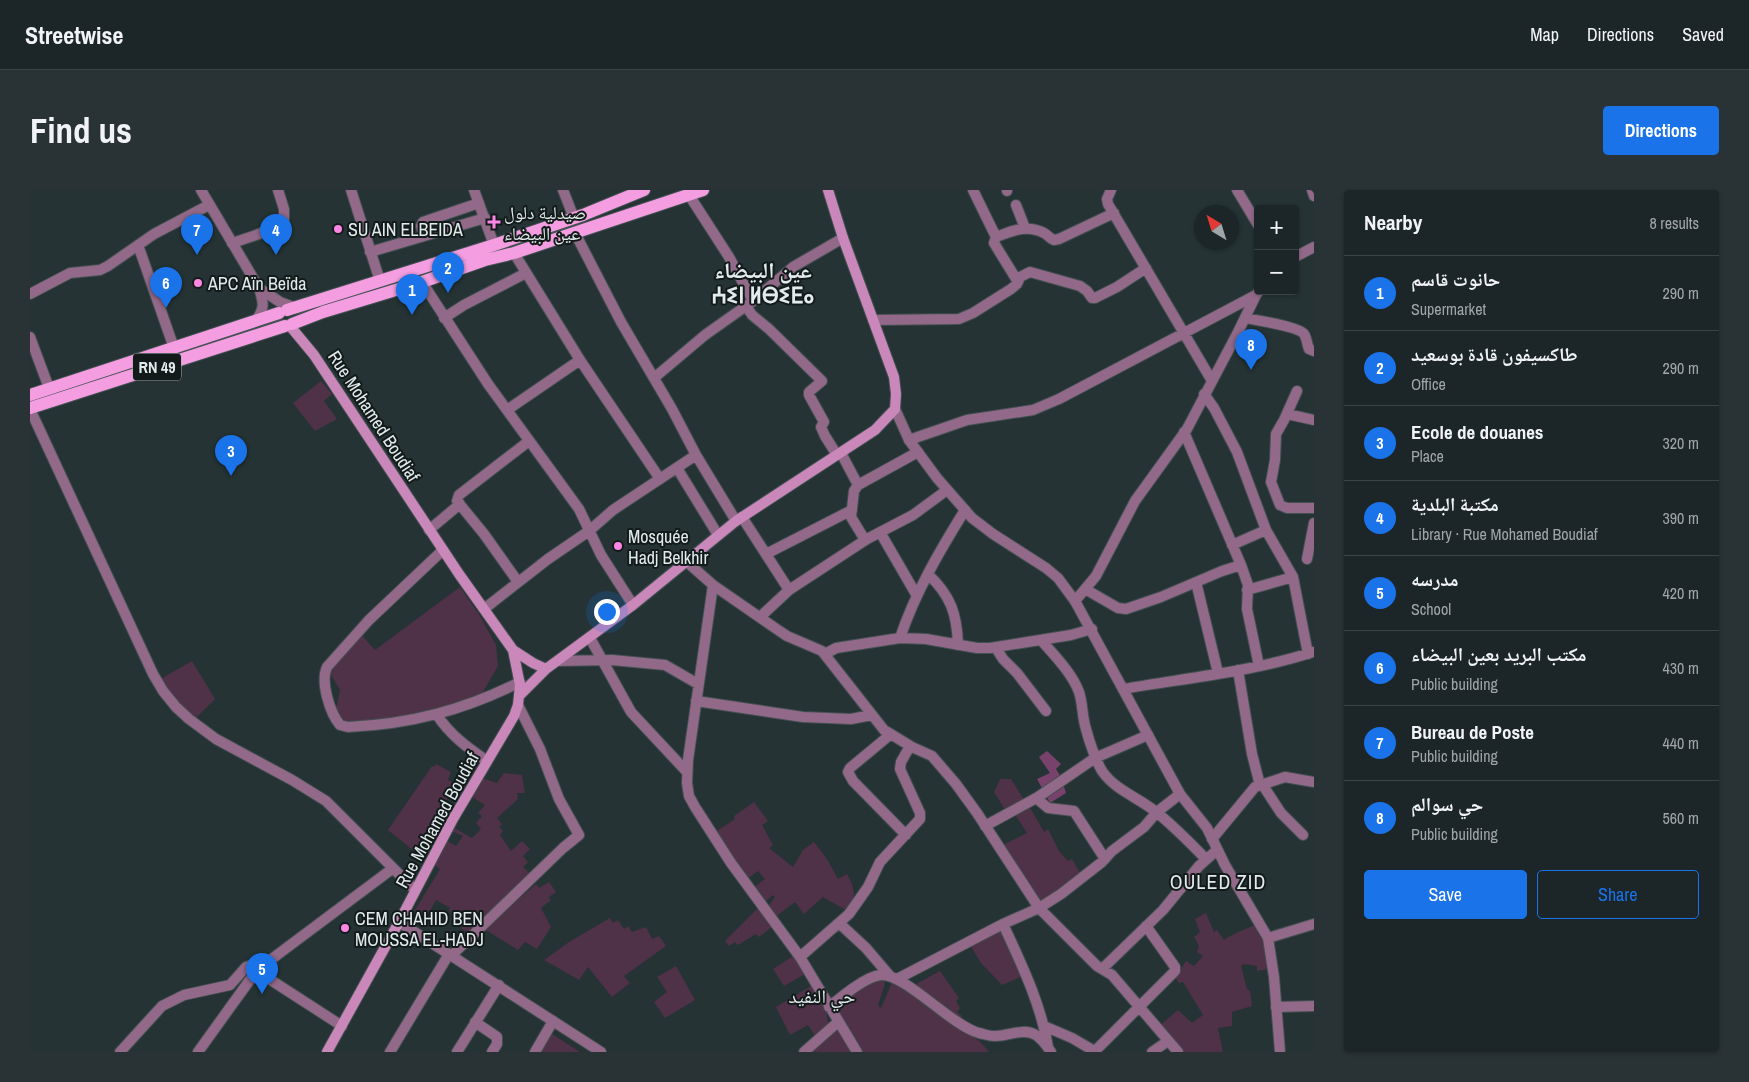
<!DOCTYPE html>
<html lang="en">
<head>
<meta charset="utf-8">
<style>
  body { margin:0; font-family:"Archivo Narrow","Noto Naskh Arabic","Noto Sans Tifinagh",sans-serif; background:#293234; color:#f1f3f6 }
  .controls { position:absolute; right:15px; top:15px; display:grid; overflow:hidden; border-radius:5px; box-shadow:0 1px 4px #0004 }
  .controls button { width:45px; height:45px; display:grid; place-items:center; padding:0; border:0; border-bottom:1px solid #3a4345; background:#1c2628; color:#f1f3f6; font:25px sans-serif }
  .compass { position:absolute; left:1164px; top:15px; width:45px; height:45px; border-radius:50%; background:#1c2628; box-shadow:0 1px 4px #0004; rotate:322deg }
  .you { position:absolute; left:576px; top:421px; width:18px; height:18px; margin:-12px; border:4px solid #fff; border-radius:50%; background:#1a73e8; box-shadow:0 0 0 8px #1a73e833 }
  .badge { display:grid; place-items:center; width:32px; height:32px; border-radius:50%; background:#1a73e8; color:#fff; font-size:16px; font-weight:700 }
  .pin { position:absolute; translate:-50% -41px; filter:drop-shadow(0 1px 2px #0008) }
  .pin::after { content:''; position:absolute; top:26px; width:18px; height:15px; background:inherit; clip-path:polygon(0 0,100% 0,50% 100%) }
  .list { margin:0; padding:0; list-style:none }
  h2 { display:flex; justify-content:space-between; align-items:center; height:65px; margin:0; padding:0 20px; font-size:21px }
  h2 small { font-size:16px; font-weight:400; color:#a0a5a8 }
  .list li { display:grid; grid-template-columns:32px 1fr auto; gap:15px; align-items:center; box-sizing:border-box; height:75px; padding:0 20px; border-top:1px solid #3a4345 }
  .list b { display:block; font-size:19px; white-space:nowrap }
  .list p { margin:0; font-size:16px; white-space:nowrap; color:#a0a5a8 }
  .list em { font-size:16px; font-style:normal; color:#a0a5a8 }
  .actions { display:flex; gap:10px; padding:15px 20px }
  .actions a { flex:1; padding:11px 0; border:1px solid #1a73e8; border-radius:5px; text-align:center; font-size:18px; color:#1a73e8 }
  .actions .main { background:#1a73e8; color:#fff }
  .map { position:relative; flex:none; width:1284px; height:862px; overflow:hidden; border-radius:5px }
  header { display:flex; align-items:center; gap:30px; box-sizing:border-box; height:70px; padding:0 25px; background:#1c2628; border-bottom:1px solid #3a4345 }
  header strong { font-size:24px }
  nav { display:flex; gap:28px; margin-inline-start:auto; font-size:18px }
  .intro { display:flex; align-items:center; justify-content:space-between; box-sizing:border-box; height:120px; padding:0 30px }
  h1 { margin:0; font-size:35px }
  .button { padding:12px 22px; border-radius:5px; background:#1a73e8; color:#fff; font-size:18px; font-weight:700 }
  main { display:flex; gap:30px; padding:0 30px }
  aside { flex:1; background:#1c2628; border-radius:5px; box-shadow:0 1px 4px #0004 }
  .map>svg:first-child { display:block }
</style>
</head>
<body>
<header>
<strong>Streetwise</strong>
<nav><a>Map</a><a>Directions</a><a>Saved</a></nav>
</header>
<div class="intro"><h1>Find us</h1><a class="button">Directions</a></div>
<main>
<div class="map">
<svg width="1284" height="862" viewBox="0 0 1284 862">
  <rect width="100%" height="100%" fill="#253335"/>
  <path fill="#4f3148" d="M 291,191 L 302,204 L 294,211 L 307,229 L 285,241 L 263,213 Z
    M 430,397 L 450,426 L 466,455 L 468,476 L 453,502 L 444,509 L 411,522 L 316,534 L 306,520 L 310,500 L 298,480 L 330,443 L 345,460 Z
    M 162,471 L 185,509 L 167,527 L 165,527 C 153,517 136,504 132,489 L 134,487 Z
    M 406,574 L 421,582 L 418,590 L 426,594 L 385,662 L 358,640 L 402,576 L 404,577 Z
    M 474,583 L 492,585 L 495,603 L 487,603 L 488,609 L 467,628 L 472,634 L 469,637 L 473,641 L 470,645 L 481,661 L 492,651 L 500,659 L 493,666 L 498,672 L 493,677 L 503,686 L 442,744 L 431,739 L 435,731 L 419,721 L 420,718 L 406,710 L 396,728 L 384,722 L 410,679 L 400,672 L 414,649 L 426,656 L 433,646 L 419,640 L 421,636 L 442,648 L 451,639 L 446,633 L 452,626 L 448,623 L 455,615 L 442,607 L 452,588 L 467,593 Z
    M 970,589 L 981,589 L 995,611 L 976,621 L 964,602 Z
    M 724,612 L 738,631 L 732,635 L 743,655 L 739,658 L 763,677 L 773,660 L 784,652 L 797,669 L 808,689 L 817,684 C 824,696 826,705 821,719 L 814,719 L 793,707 L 774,724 L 765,712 L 744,728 L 737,718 L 745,707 L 743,705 L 735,712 L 723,698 L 735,689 L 728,681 L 716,690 L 685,642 L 705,629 L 704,626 Z
    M 999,616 L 1014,642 L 1018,639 L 1029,661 L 1038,671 L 1042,669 L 1052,686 L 1008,713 L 973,655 L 997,643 L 984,623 Z
    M 519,692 L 526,702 L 519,707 L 521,710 L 511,718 L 521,737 L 507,759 L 495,752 L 488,760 L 454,739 L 506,694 L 509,698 Z
    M 729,717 L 743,736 L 729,747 L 726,744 L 708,755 L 705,752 L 699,756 L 695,751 Z
    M 1176,723 L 1184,742 L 1187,740 L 1194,750 C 1204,743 1214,740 1225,735 L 1234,753 L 1237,779 L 1227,781 L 1227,776 L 1214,774 L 1211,776 L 1217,799 L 1220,801 L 1222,816 L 1202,822 L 1202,836 L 1188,838 L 1193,862 L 1153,862 L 1128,837 L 1148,820 L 1162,833 L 1173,825 L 1153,792 L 1149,793 L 1145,787 L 1156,771 L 1164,776 L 1173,766 L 1167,762 L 1169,756 L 1164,747 L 1170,742 L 1165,729 Z
    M 580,728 L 583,733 L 588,730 L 594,739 L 598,736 L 602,742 L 616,737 L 622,749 L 629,746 L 636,756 L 594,786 L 600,793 L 582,807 L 558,777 L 549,790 L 514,770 L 539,752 Z
    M 970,738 L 993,786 L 972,795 L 951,773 L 940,755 Z
    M 763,766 L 775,784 L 754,796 L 743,779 Z
    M 646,776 L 665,810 L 635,828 L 624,812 L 637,802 L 627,787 Z
    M 910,781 L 929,808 L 926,811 L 930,818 L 927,822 L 932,826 L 931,828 L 890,802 L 886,794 Z
    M 837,789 L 855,790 L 854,797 L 848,815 L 851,818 L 863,790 C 875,799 885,808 897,817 C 916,831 946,843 959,862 L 831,862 L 804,818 Z
    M 781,796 L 796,820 L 798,833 L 785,846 L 778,835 L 760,845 L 746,817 Z
    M 806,837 L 822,862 L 783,862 L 782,861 Z
    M 519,842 L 550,862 L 508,862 Z"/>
  <path fill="#78426c" d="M 1017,561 L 1031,574 L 1026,579 L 1031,587 L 1036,603 L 1020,613 L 1007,589 L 1020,583 L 1009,567 Z"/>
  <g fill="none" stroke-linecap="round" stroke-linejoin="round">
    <g stroke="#435052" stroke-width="12">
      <path id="minor" d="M 321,0 L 350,91
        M 444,0 L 464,55
        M 533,0 L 544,28
        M 943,0 L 966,47 C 982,41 997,34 1014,43 C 1018,45 1019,48 1024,50 L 1029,49 L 1084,23
        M 977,0 L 977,1
        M 1081,0 L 1077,9 L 1078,14 L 1182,191
        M 1207,0 L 1228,35
        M 1282,0 L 1284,6
        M 659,5 L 699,67 L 723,111
        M 986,15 L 995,38
        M 545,43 L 591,132 L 642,219 L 666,265 L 706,331
        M 394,46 L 391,36 L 393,32 L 449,13
        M 966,47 L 964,53 L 988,92
        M 202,53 C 216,48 244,41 254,31 L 254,19 L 248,0
        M 108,55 L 144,158
        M 340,62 L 455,28
        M 484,63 L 550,170 L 630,289
        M 1265,67 L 1284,57
        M 392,92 L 458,194 L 549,319 L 571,365 L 603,415
        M 0,104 L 40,83 L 70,80 L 78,76 L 124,44 L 179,15
        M 716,116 L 722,125 L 739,139 L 792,191 L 779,202 L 779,205 L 794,232 L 791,237 L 795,246 L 807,265
        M 414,128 L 434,115 L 496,83
        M 1215,128 C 1226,130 1269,137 1274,144 C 1277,148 1277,155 1279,159 L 1284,161
        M 843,130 L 929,129 L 943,123 L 981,99 L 987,94 L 990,87 L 1000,82 L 1050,96 L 1057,101 L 1062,108 L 1065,108 L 1087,97 L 1116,78
        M 0,147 L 19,198
        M 624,188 L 675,145 L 723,111 L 763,77 L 813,48
        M 1267,201 L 1254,230 L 1246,244 L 1245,270 L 1241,292 L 1250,315 L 1257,318 L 1284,318
        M 1174,204 L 1184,218 L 1207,262 L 1236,340 L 1263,387 L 1278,464
        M 0,219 L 123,484 L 133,501 L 146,517 L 159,529 L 186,549 L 262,590 L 296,611 L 385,700
        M 477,220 L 550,170
        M 1257,224 L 1284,230
        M 1154,242 L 1211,375
        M 879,250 L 937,230 L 1003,220 L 1029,209 L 1226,105 L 1229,101
        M 811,263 L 828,295 L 888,262
        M 647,278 L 688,345
        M 828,295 L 824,301 L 821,327 L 835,350
        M 712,327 L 759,400 L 730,427
        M 399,340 L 430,314
        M 850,342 L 887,406
        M 1202,355 L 1236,340
        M 413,360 L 339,430 L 297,477 C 290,492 300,523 310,535 L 318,537 C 381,534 434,520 490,492
        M 736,364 L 822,320
        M 1277,369 L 1284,333
        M 657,372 L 683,395 L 748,440 L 757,446 L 792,461 L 854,540 L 882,557 L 902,566 L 926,594 L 947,623 L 1009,718 L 1067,776 L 1082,785 L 1148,862
        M 898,384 C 921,406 927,424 928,455
        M 488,392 L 454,344 L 427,311 L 429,305 L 499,251
        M 1166,392 L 1188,483
        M 683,395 L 658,570 L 657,593 L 659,606 L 665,617 L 701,673 L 770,767 L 827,862
        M 1055,399 L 1088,418 L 1096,419 L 1131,407 L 1192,381 L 1211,375 L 1218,395 L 1217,419 L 1229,476
        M 759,400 L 837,349 L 883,325 L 917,300
        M 1217,400 L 1263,387
        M 1045,411 L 1066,386 L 1105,311 L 1157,239 L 1208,142 L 1226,105
        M 454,419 L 518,369 L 559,341 L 583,320 L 666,265
        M 560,448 L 601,522 L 657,582
        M 870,448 C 885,403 910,360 935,320
        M 1011,450 C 1024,465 1042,483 1049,502 C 1053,514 1052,527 1056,539 C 1059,551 1066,571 1072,581 C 1086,601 1108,607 1126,622 C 1144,636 1160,653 1176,669
        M 966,458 L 973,469 L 987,483 L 1016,521
        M 795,464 L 806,458 L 870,448 L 896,449 L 947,458 L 960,458 L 1041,445 L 1062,439
        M 528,471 L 582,470 L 635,475 L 668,494
        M 1208,480 L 1222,564 L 1230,595
        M 1093,499 C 1156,488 1221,482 1283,462
        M 666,511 L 773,527 L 821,529 L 842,525
        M 407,525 C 420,545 438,558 457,571
        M 861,544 L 820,578 L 818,582 L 823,591 L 876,645
        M 1232,594 L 1251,623 L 1273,645
        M 1006,608 L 1018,618 L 1044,621 L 1075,669
        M 955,636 L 1008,607 L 1065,568 L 1118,545
        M 1182,649 L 1225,597 L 1255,587 L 1284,592
        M 809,733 L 836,758 L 859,785
        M 973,734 C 991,773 1011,814 1018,857
        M 1238,748 L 1284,734
        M 422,765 L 533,658 L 549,645 L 529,609 L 510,559 L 488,515
        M 770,767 L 819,724 L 838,697 L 850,672 L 890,629 L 890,623 L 870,579 L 871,572 L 880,556
        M 1072,779 L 1133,720 L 1169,676 L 1187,660
        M 867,789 L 973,734 L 1009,718 L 1031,704 L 1072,672 L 1082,661 L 1114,637 L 1127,622 L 1150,604
        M 799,817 C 811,807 836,786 851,785 C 874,783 922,836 949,843 C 954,844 959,846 964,846 C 978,847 992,837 1006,845 C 1012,849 1017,856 1021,862
        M 1246,817 L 1284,816
        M 445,832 L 467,847 L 467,854 L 462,862
        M 1014,836 L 1042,848 L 1066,862
        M 1065,861 L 1145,781 L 1145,777 L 1116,736
        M 90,862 L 132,816 L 154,805 L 200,795 L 216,777 L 219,776 L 312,836
        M 168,862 L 227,780 L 362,679
        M 360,862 L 419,764
        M 427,862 L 469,795
        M 505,862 L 523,831
        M 774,862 L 808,832
        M 1122,862 L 1138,851"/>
    </g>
    <g stroke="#435052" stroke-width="12">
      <path id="tertiary" d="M 171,0 L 229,98 C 234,114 235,118 225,132
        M 229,98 L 250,112 L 266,118
        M 865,219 L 879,250 L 907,288 L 942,328 L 963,344 L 1016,378 L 1028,388 L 1045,411 L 1150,604 L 1177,638 L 1195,675 L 1238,748 L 1244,787 L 1250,862
        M 369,732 L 571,862"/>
    </g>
    <g stroke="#435052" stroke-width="12">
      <path id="secondary" d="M 260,136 L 284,165 L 429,384 L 483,460 L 490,495 L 488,515 L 484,526 L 423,629 L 369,732 L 297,862
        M 483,460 L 503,473 L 516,479
        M 490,505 L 516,479 L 603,415 L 706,331 L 845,240 L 865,219 L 866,204 L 864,187 L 813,48 L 798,0"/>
    </g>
    <g stroke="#435052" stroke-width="14">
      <path id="primary" d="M 257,120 L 464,55 L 553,25 L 614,0
        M 262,134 L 293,122 L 392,92 L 455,70 L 484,63 L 673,0
        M 0,205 L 249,123
        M 0,218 L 255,136"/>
    </g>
    <use href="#minor" stroke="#926988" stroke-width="10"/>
    <use href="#tertiary" stroke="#926988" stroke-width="10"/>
    <use href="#secondary" stroke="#ca87ba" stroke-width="10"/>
    <use href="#primary" stroke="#f49ee1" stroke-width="12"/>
  </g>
  <g fill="#fc86e4" stroke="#131a1a" stroke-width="2">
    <path d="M461.5 24.5h5v5h5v5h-5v5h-5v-5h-5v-5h5z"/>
    <circle cx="308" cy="39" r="5"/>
    <circle cx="168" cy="93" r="5"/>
    <circle cx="588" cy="356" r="5"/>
    <circle cx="315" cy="738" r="5"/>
  </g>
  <g text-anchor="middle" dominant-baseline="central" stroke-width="4" stroke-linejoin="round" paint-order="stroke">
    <rect fill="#131a1a" stroke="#a4acad" stroke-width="1" x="103" y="163.5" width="48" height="27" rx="4"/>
    <g font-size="16" font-weight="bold" fill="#e2ebec">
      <text x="127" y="177">RN 49</text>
    </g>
    <g font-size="18" fill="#e2ebec" stroke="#131a1a" text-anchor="start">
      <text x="474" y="22">صيدلية دلول<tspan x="474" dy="21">عين البيضاء</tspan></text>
      <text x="318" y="39">SU AIN ELBEIDA</text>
      <text x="178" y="93">APC Aïn Beïda</text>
      <text x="598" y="346">Mosquée<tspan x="598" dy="21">Hadj Belkhir</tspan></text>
      <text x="325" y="728">CEM CHAHID BEN<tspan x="325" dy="21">MOUSSA EL-HADJ</tspan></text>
    </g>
    <g font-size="18" fill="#e2ebec" stroke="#131a1a">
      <text transform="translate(344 226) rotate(57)">Rue Mohamed Boudiaf</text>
      <text transform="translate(407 630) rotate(-61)">Rue Mohamed Boudiaf</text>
    </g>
    <g font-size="19" fill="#e2ebec" stroke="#131a1a">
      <text x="792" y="806">حي النفيد</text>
    </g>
    <g font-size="20" letter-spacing="1" fill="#e2ebec" stroke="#131a1a">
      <text x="1188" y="691">OULED ZID</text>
    </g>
    <g font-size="22" font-weight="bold" fill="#e2ebec" stroke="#131a1a">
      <text x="733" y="80">عين البيضاء<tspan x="733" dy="25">ⵄⵉⵏ ⵍⴱⵉⴹⴰ</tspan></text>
    </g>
  </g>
</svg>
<div class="controls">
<button>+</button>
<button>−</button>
</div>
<svg class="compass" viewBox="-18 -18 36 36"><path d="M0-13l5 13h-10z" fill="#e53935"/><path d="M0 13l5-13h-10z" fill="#a0a5a8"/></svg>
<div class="you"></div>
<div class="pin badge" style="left:382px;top:125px">1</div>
<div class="pin badge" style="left:418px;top:103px">2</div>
<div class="pin badge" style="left:201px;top:286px">3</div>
<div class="pin badge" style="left:246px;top:65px">4</div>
<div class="pin badge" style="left:232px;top:804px">5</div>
<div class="pin badge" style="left:136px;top:118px">6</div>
<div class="pin badge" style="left:167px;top:65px">7</div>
<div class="pin badge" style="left:1221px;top:180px">8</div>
</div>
<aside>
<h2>Nearby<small>8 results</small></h2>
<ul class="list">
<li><span class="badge">1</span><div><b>حانوت قاسم</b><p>Supermarket</p></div><em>290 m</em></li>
<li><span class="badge">2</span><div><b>طاكسيفون قادة بوسعيد</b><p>Office</p></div><em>290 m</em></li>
<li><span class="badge">3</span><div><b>Ecole de douanes</b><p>Place</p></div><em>320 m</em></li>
<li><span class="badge">4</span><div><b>مكتبة البلدية</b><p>Library · Rue Mohamed Boudiaf</p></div><em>390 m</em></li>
<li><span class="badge">5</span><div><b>مدرسه</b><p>School</p></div><em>420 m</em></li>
<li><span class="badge">6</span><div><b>مكتب البريد بعين البيضاء</b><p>Public building</p></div><em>430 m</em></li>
<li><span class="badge">7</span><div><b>Bureau de Poste</b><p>Public building</p></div><em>440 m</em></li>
<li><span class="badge">8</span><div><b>حي سوالم</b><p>Public building</p></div><em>560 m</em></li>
</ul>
<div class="actions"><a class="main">Save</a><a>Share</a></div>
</aside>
</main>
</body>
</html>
